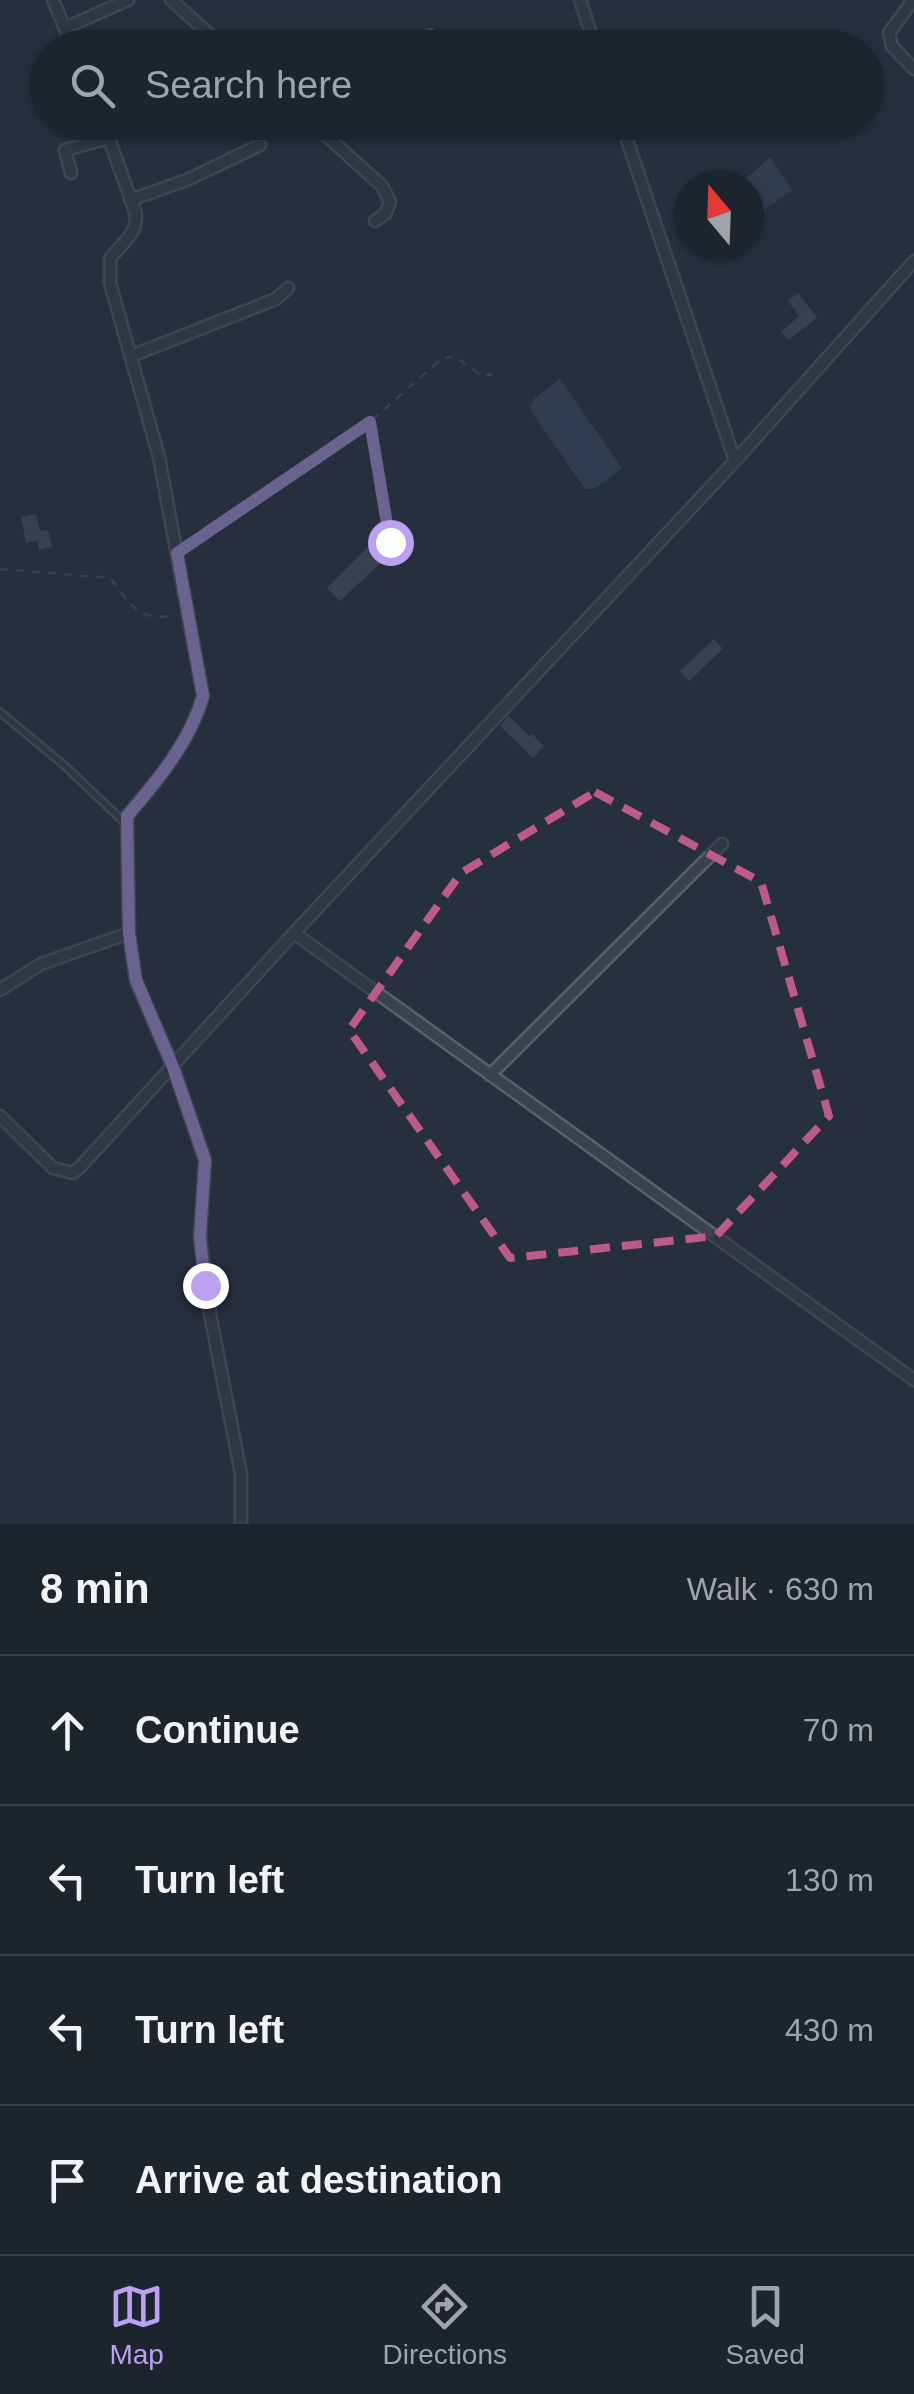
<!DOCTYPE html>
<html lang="en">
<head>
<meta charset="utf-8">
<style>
  body { margin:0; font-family:Helvetica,sans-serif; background:#29303a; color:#f1f3f6 }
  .compass { position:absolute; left:674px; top:170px; width:90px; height:90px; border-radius:50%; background:#1c242e; box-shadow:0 2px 8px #0004; rotate:341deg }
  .stop { position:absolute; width:30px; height:30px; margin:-22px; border:8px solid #bca0f2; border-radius:50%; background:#fff }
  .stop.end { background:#bca0f2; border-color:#fff; box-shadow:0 2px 10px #0008 }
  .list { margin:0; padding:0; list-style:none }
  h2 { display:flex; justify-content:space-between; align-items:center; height:130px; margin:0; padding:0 40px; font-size:42px }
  h2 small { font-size:32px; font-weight:400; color:#a0a4aa }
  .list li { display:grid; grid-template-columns:65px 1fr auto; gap:30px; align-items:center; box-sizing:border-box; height:150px; padding:0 40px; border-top:2px solid #3a414a }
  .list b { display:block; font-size:38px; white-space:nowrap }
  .list em { font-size:32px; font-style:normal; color:#a0a4aa }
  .icon { flex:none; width:55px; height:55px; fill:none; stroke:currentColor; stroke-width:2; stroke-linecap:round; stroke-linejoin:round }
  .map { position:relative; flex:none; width:914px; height:1524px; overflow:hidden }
  .search { position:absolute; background:#1c242e; box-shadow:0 2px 8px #0004; left:30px; right:30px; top:30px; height:110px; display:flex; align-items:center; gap:25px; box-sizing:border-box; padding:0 35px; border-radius:55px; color:#a0a4aa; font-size:38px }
  .sheet { height:730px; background:#1c242e }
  nav { display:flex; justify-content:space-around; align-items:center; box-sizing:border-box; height:140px; border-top:2px solid #3a414a; background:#1c242e; font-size:28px; color:#a0a4aa }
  nav a { display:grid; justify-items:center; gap:5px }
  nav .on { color:#bca0f2 }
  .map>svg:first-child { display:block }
</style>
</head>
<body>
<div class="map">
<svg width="914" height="1524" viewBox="0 0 914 1524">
  <rect width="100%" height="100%" fill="#26303e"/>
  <path fill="#3c4e66" d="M 770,157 L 792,190 L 761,213 L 749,215 L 749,185 L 739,185 Z
    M 560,379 L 622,468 L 594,489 L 585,489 L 529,408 L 535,398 Z"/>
  <path fill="#4a5664" d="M 798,293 L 817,318 L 788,340 L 781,332 L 799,316 L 788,301 Z
    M 36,514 L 40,531 L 48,530 L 52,547 L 39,550 L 37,540 L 26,543 L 21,517 Z
    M 378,537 L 393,551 L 340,601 L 327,588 Z
    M 714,639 L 723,649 L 689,681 L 680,671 Z
    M 509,716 L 529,736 L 532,734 L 544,746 L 533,758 L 500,726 Z"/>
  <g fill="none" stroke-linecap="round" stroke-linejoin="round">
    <g stroke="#58606c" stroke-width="10">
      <path id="lane" d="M 412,48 L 431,33
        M 0,712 L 64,765 L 124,822"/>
    </g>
    <g stroke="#58606c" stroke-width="15">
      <path id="street" d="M 53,0 L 73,48
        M 171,0 L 225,48
        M 580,0 L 596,48
        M 913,0 L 889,33 L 892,46 L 914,69
        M 65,28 L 128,0
        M 103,122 L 136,214 C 137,236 121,243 110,259 L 110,283 L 159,457 L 203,696 C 190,742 158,780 127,816 L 129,933 L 136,981 L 173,1067 L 205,1160 L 200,1237 L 210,1314 L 241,1474 L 241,1524
        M 311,122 L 382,186 L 390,202 L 385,214 L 375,221
        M 621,122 L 735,461
        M 71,173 L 65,150 L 109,138
        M 130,200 L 187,180 L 260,145
        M 131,356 L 276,299 L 288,288
        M 294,933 L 914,1380
        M 0,990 L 41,964 L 129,933
        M 490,1075 L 722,844
        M 0,1116 L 53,1168 L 73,1173 L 81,1166 L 294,933 L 735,461 L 914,261"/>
    </g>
    <path stroke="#465a5c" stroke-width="2.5" stroke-dasharray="8 8" stroke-linecap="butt" d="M 371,425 L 390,542
      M 187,546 L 370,422 L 441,359 L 455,356 L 482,376 L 492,374
      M 0,569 L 110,578 C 132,606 138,622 177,615"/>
    <use href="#lane" stroke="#3a424e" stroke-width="5"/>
    <use href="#street" stroke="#3a424e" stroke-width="10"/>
  </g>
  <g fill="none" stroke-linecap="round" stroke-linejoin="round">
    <path stroke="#bca0f2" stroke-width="12" d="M 205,1285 L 200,1237 L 205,1160 L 173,1067 L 136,980 L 129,933 L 127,816 C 158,780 190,742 203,696 L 177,553 L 370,422 L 390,542"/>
  </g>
  <path d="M0 0H914V1524H0ZM 595,792 L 761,882 L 829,1116 L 716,1236 L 510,1258 L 349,1030 L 461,873 Z" fill="#26303e" fill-opacity=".55" fill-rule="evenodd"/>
  <path fill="none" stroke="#bd5a87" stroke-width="8" stroke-dasharray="20 12" stroke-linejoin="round" d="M 595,792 L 761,882 L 829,1116 L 716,1236 L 510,1258 L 349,1030 L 461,873 Z"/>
</svg>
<svg class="compass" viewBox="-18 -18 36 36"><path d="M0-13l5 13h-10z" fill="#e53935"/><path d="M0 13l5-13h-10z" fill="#a0a4aa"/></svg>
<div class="stop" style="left:390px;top:542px"></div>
<div class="stop end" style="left:205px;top:1285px"></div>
<div class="search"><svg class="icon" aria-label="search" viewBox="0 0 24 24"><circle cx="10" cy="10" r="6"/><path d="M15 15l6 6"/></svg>Search here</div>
</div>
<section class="sheet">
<h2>8 min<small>Walk · 630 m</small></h2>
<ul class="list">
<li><svg class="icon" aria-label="ahead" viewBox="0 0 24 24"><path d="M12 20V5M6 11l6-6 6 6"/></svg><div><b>Continue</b></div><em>70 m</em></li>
<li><svg class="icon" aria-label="left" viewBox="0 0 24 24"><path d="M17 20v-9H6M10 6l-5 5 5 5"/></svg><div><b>Turn left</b></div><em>130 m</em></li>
<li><svg class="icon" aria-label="left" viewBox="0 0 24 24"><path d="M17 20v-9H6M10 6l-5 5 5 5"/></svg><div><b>Turn left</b></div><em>430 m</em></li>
<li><svg class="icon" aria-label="arrive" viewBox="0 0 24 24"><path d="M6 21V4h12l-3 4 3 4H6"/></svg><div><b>Arrive at destination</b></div></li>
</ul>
</section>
<nav>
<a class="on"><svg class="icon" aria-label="map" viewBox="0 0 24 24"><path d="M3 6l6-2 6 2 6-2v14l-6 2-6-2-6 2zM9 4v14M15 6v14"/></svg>Map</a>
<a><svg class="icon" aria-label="directions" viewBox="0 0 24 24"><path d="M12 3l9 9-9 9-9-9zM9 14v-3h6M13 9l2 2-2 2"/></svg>Directions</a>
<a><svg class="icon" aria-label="saved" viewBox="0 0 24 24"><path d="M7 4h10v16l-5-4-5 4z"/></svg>Saved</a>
</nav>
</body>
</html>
